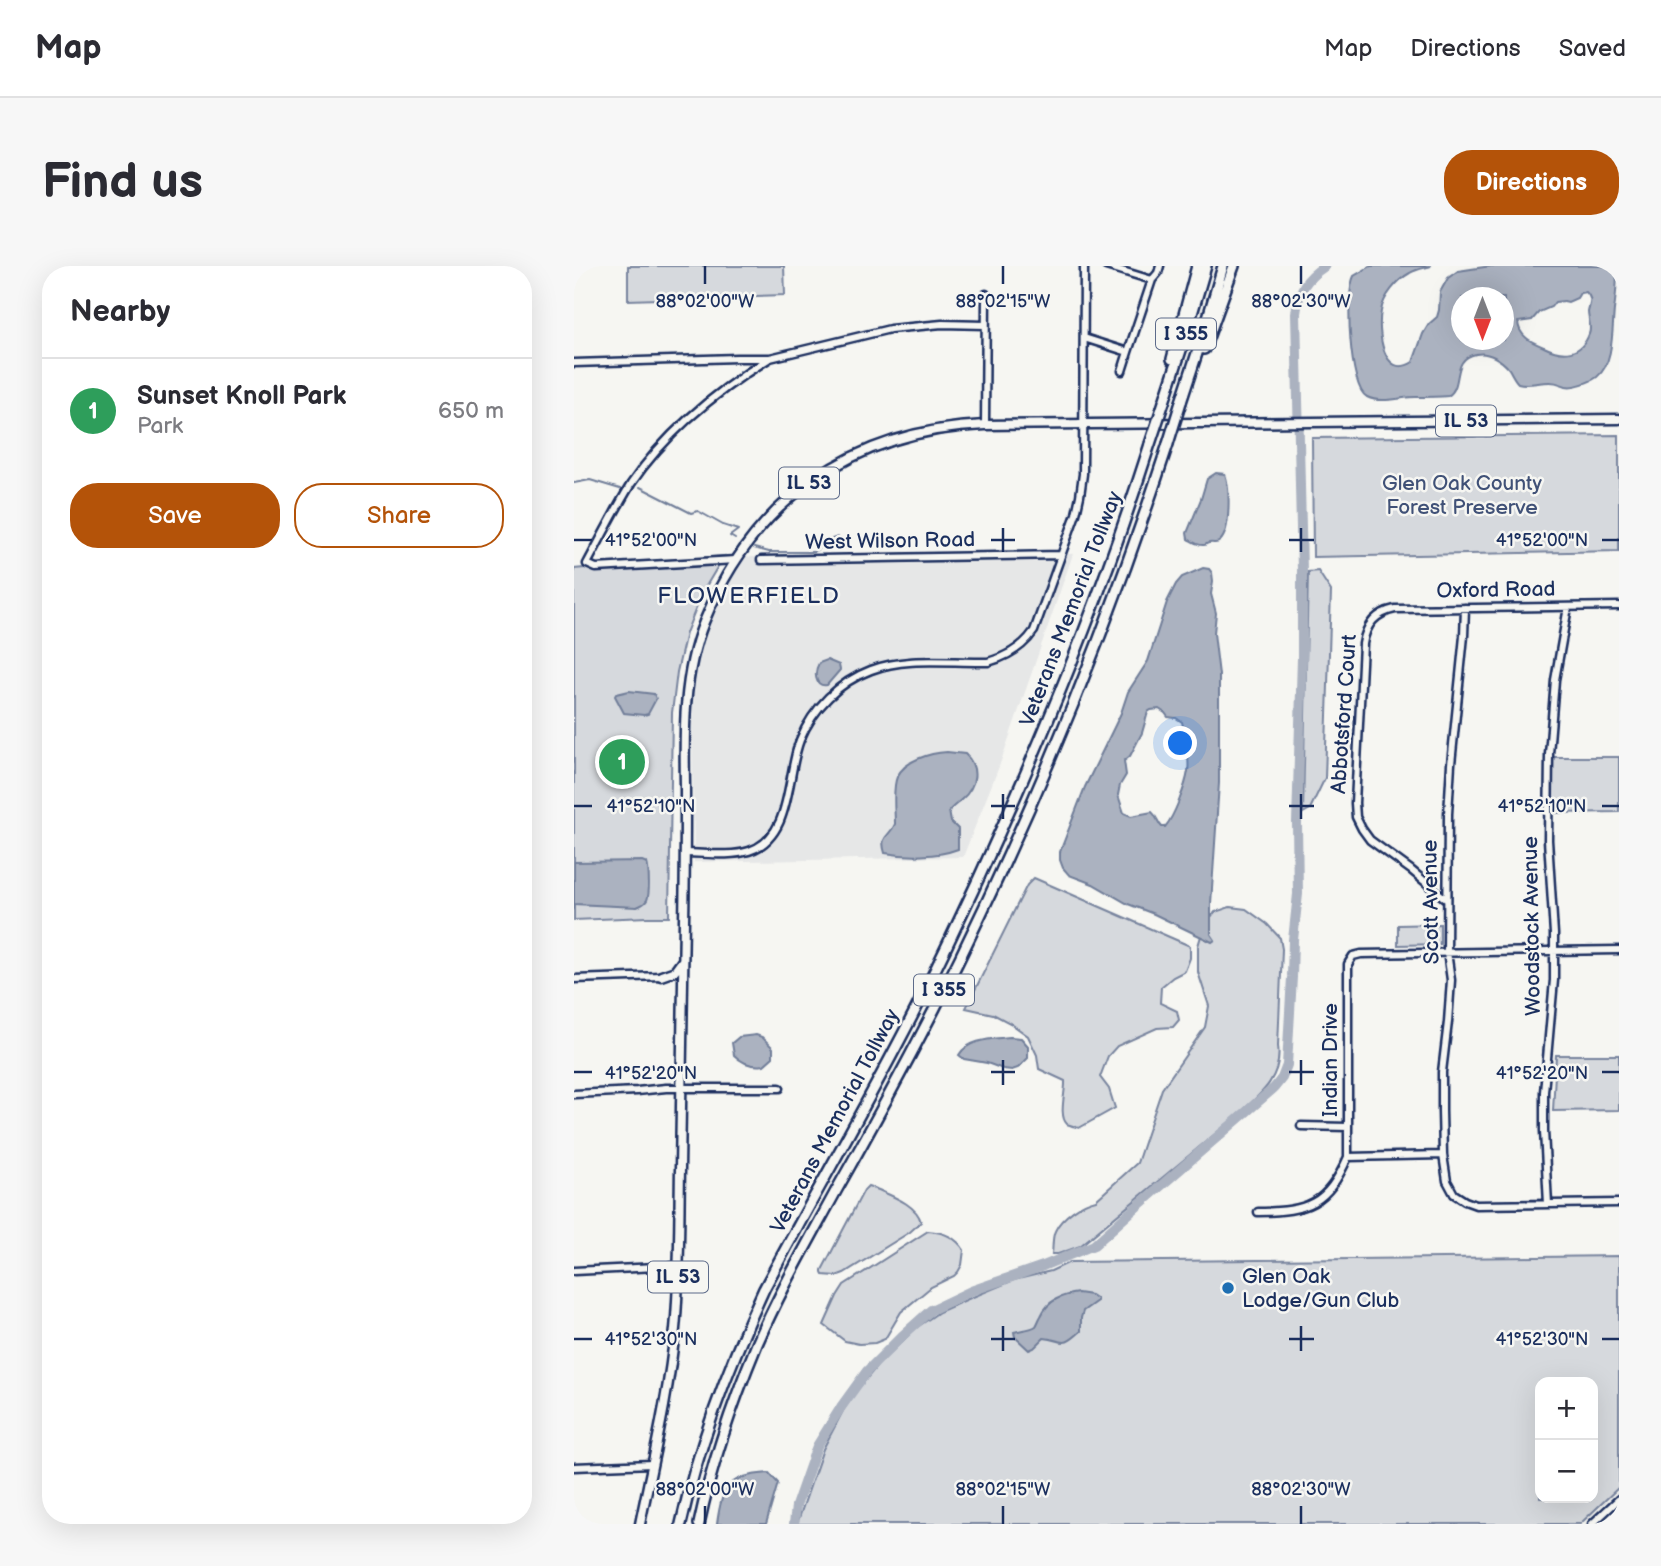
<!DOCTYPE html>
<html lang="en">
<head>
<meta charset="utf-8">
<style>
  body { margin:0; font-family:"Balsamiq Sans",sans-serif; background:#f7f7f7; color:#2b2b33 }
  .controls { position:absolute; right:21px; bottom:21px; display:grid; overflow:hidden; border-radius:14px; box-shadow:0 7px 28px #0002 }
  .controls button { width:63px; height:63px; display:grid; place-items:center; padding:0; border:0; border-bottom:2px solid #e1e1e2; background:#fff; color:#2b2b33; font:35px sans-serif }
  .compass { position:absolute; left:877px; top:21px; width:63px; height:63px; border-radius:50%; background:#fff; box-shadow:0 7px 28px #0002; rotate:180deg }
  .you { position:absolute; left:607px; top:478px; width:24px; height:24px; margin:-18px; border:5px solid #fff; border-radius:50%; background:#1a73e8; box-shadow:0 0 0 10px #1a73e833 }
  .badge { display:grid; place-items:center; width:46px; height:46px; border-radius:50%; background:#b45309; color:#fff; font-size:23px; font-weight:700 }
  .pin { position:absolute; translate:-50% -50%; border:4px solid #fff; box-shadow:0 2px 7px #0006 }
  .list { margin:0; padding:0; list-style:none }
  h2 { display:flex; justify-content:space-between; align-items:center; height:91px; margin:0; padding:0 28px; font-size:30px }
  h2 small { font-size:23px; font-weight:400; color:#7c7c81 }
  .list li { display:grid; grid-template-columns:46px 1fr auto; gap:21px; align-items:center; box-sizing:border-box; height:105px; padding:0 28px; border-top:2px solid #e1e1e2 }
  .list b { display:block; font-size:26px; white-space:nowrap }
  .list p { margin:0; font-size:23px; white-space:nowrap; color:#7c7c81 }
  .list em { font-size:23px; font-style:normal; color:#7c7c81 }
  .actions { display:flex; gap:14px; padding:21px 28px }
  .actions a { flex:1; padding:16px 0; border:2px solid #b45309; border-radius:28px; text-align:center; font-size:24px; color:#b45309 }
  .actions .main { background:#b45309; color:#fff }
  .map { position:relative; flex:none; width:1045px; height:1258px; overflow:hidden; border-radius:28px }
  header { display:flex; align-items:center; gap:42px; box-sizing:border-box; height:98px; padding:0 35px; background:#fff; border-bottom:2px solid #e1e1e2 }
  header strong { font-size:33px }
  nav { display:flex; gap:38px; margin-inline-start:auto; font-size:24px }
  .intro { display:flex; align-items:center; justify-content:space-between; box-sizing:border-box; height:168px; padding:0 42px }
  h1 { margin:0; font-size:49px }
  .button { padding:18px 32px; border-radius:28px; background:#b45309; color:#fff; font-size:24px; font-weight:700 }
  main { display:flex; gap:42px; padding:0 42px }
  aside { flex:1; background:#fff; border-radius:28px; box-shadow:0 7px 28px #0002 }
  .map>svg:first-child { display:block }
</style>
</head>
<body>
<header>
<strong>Map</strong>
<nav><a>Map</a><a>Directions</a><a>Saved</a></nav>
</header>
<div class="intro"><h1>Find us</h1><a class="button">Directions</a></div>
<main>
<aside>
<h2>Nearby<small></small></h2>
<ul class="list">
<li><span class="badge" style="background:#2e9e5b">1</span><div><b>Sunset Knoll Park</b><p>Park</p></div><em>650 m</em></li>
</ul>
<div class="actions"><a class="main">Save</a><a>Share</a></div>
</aside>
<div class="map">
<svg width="1045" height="1258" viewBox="0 0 1045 1258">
  <rect width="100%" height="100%" fill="#f6f6f2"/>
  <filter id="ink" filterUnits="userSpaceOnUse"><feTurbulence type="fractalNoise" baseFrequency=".0143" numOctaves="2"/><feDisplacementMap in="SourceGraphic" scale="14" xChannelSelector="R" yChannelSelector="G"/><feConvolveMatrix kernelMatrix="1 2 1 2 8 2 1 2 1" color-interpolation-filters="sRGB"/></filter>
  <g filter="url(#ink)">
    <path fill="#e6e7e7" d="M 499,288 L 426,498 L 389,591 L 120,596 L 118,454 L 122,392 L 133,358 L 147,327 L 168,291 Z"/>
    <path fill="#d6d9dd" stroke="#78849e" stroke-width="2" fill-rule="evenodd" d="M 54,0 L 210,0 L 211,29 L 54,34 Z
      M 1045,169 L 1045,285 L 739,291 L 738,172 Z
      M 150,290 L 128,327 L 112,367 L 103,406 L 98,447 L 95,651 L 74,651 L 0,654 L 0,303 Z
      M 744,305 L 757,325 L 751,512 L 736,543 L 729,547 L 734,306 Z
      M 978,491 L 1045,491 L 1045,546 L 976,547 Z
      M 460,612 L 616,680 L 616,692 L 611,705 L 599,711 L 587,721 L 586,737 L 603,745 L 605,754 L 599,761 L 583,762 L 543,780 L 534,790 L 526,811 L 535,823 L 541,842 L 505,862 C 502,861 495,859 493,858 C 484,850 492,825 491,815 L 465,803 L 463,789 L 454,770 L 436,757 L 419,748 L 392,742 L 453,619 Z
      M 656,641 L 672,643 L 693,658 L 706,672 L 708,683 L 704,780 C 709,814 682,832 659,853 L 506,980 L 484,988 L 478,988 C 479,982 478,971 481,965 C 487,951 508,937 522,934 L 563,897 L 588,823 L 631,761 L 635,740 L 624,706 L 624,680 L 630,660 L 641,646 Z
      M 866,658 L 866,678 L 824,679 L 824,659 Z
      M 982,789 L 1045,789 L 1045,844 L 979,845 Z
      M 294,920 L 300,922 C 315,929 343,938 347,956 L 336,966 L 270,1007 L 262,1010 L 249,1009 L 248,1007 L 248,1004 L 290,924 Z
      M 354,965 C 370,966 382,971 390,984 L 388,999 L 384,1006 L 380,1010 L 357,1021 L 327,1046 L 311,1073 L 301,1077 L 285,1078 L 271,1075 L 250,1059 L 263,1030 L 270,1019 Z
      M 1045,990 L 1045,1221 L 1006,1258 L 223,1258 L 249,1183 L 269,1145 L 283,1124 L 304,1099 L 342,1062 L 365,1046 L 394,1033 L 440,1014 L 477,1005 L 496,996 ZM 966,1116 L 1019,1116 L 1019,1232 L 966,1232 Z"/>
    <path fill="#abb2c0" stroke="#717e99" stroke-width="2" fill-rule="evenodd" d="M 797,0 L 857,0 C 850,2 842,3 836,7 C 823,14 809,31 807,45 C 803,65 809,115 839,96 L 849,68 L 855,58 L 863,51 L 865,44 L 866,26 L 874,12 L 884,5 L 917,0 L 1042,0 C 1044,15 1042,29 1040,44 C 1038,62 1040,98 1023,111 C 1016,116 1000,122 992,120 C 986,118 983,116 976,116 C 965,116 954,120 944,117 C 940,113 938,108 935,103 C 928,94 914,85 902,88 C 876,93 890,120 874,130 C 863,131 853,131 842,131 C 827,131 807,138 793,131 C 775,122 771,27 780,10 ZM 1012,26 C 1019,33 1016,37 1014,46 C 1014,53 1018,61 1015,68 C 1007,90 988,90 970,81 C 958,76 945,71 944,56 L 958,54 L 965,46 L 977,41 L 981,36 L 990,35 L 994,36 L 1003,32 L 1006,27 ZM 888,32 L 930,32 L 930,74 L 888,74 Z
      M 642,207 L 651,208 C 656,221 657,265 646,275 C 641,279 641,276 635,277 C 633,277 632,279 630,279 C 624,280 618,275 614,273 L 613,267 L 627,233 L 633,213 Z
      M 629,302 L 635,303 L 638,307 L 639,315 L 637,328 L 642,347 L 640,367 L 645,409 L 645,517 L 637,638 L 637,668 L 641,674 L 638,676 L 580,648 L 554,638 L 519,618 L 495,609 L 489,602 L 486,594 L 486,586 L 511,521 L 547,447 L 554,426 L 574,395 L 593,336 L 602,318 L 608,311 ZM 585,443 L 591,447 L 594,451 L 602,452 L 608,456 C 611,467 616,495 614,505 C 612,519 600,551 591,561 L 588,561 C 583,556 583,550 578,546 L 557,550 L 550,547 L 544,529 L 546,519 L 552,509 L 550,495 L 556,490 L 568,467 L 574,446 L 577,444 Z
      M 253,394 L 265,399 L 266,404 L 253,419 C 240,421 240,406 245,397 Z
      M 55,425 L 80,428 L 82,433 L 74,448 L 70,449 L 50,447 L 41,430 L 42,428 Z
      M 373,486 L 391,488 C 406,502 402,521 388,533 C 384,537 379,540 375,545 L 377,556 L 384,563 L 384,583 C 363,591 333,591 311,587 C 305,569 316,571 321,558 C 321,545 318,522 323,511 C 331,494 356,487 373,486 Z
      M 68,595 L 73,597 C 75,604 76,627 73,634 C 70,639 67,639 63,641 L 0,638 L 0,596 Z
      M 182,769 L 188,771 L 199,782 L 199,791 L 190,799 C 178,801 168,797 160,789 L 158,777 L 165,771 Z
      M 436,771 L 447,772 L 454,780 L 454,792 L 444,802 L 438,804 L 429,803 L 413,797 L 390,793 L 385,789 C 394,773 418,773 436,771 Z
      M 504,1027 L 517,1029 L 523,1033 L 523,1035 L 509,1045 L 507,1052 L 507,1065 C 488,1083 491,1074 470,1072 L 460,1082 L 455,1084 L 441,1071 L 440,1066 C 446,1064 456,1064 462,1060 C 464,1057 465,1053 467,1050 C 474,1034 488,1029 504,1027 Z
      M 195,1207 L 204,1217 L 192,1258 L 143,1258 C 148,1219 155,1210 195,1207 Z"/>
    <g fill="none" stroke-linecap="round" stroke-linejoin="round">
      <path stroke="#717e99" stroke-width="2" d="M 0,217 L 16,214 L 46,223
        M 66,221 L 117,247 L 124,245 L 149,259 L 164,264 L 156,270 L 161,273
        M 180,282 L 195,286 L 240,286 L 258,273 L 264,271"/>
      <path stroke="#abb2c0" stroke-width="10" d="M 220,1258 L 222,1240 L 243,1180 L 267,1141 L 293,1105 L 328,1070 L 357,1044 L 397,1025 L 469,1000 L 520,979 L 559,944 L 700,822 L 708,812 L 713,799 L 718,711 L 719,674 L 724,628 L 723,557 L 728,392 L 728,305 L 722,47 C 725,24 731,13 751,0"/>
      <g stroke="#1b2f5e" stroke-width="11">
        <path id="minor" d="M 532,0 L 578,14
          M 510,72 L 554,86 L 578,14 L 584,7 L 586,0
          M 0,97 L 163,92 L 196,92 L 316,63 L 368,58 L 411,59
          M 548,105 L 554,86
          M 411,159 L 412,28
          M 162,294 L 22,302 L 13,298 C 27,272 41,244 57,218 C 92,166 143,125 196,92
          M 187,294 L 487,289
          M 891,342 L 890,370 L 877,498 L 874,548 L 873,686 L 877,714 L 874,756 L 868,806 L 868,845 L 869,889 L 873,915 L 880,928 L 891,935 L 902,939 L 1045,937
          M 111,587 C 131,587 155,591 175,585 C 219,571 212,509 226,474 C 239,442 265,416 297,404 C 333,390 375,397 414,396 C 432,391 449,381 460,365 L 502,248 L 506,230 L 509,208 L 510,0
          M 873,634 L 837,604 L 796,574 L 788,563 L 782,551 L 781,537 L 789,378 C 792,358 802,347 821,343 L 1045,340
          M 0,713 L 87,710
          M 0,828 L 63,825 L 92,822 L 206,822
          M 727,860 L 774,861
          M 774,891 L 869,889
          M 974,938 L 970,865 L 970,826 L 980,714 L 980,668 L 974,574 L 975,488 L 981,414 L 994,341
          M 684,946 C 734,945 753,939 774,891 L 774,698 L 779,690 L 787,688 L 1045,684
          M 0,1005 L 104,1000
          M 0,1201 L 78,1198
          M 1018,1258 L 1045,1233"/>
      </g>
      <g stroke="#1b2f5e" stroke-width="13">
        <path id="major" d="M 87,710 L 101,705 L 109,694
          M 66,1258 C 79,1194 95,1127 101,1063 C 106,1010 105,956 106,903 C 107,820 108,737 110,654 C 111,609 111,564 111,520 C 110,465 109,408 130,356 C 179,234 280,164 411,159 L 1045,153"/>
      </g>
      <g stroke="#1b2f5e" stroke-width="14">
        <path id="highway" d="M 630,83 L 660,0
          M 598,93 L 623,0
          M 590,136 L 610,75 L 632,0
          M 607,136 L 628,72 L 649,0
          M 107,1258 C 125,1176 155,1099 190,1023 C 241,927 297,832 346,735 C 435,555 515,370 576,178
          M 125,1258 C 138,1196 159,1136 183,1078 C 206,1025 235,975 262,925 C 296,865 329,804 361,742 C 453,560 531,372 594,178"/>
      </g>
      <use href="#minor" stroke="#f6f6f2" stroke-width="6"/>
      <use href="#major" stroke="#f6f6f2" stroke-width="8"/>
      <use href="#highway" stroke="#f6f6f2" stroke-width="9"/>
      <g stroke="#1b2f5e" stroke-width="14" stroke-linecap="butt">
        <path id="highway-bridge" d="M 576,178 L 590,136
          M 594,178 L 607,136"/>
      </g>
      <use href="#highway-bridge" stroke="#f6f6f2" stroke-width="9"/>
    </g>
  </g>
  <path fill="none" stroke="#1b2f5e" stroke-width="2.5" d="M 131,0 L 131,18M 429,0 L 429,18M 727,0 L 727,18M 429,262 L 429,286M 727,262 L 727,286M 0,274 L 18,274M 417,274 L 441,274M 715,274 L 740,274M 1028,274 L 1045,274M 429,528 L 429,553M 727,528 L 727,553M 0,540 L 18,540M 417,540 L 441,540M 715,540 L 740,540M 1028,540 L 1045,540M 429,794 L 429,819M 727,794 L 727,819M 0,806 L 18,806M 417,806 L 441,806M 715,806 L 740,806M 1028,806 L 1045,806M 429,1060 L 429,1085M 727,1060 L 727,1085M 0,1073 L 18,1073M 417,1073 L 441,1073M 715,1073 L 740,1073M 1028,1073 L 1045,1073M 131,1240 L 131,1258M 429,1240 L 429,1258M 727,1240 L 727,1258"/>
  <circle fill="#1f6fb2" stroke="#f6f6f2" stroke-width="2.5" cx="654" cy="1022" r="7"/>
  <g text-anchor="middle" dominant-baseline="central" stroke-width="5" stroke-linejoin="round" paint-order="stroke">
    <g fill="#f6f6f2" stroke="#5d6b8a" stroke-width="2">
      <rect x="582" y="52.5" width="60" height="31" rx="5"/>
      <rect x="862" y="139.5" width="60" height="31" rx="5"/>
      <rect x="205" y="201.5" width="60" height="31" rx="5"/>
      <rect x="340" y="708.5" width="60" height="31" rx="5"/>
      <rect x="74" y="995.5" width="60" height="31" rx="5"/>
    </g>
    <g font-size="19" font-weight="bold" fill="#1b2f5e">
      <text x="612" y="68">I 355</text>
      <text x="892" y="155">IL 53</text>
      <text x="235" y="217">IL 53</text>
      <text x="370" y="724">I 355</text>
      <text x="104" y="1011">IL 53</text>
    </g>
    <g font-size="21" fill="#405177" stroke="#f6f6f2">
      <text x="888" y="217">Glen Oak County<tspan x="888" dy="24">Forest Preserve</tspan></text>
    </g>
    <g font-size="21" fill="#1b2f5e" stroke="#f6f6f2">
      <text transform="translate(316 275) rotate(-1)">West Wilson Road</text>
      <text transform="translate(922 324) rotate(-1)">Oxford Road</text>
      <text transform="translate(497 343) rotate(-69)">Veterans Memorial Tollway</text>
      <text transform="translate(770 448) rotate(-86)">Abbotsford Court</text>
      <text transform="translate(857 636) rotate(-91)">Scott Avenue</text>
      <text transform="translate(958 660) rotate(-91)">Woodstock Avenue</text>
      <text transform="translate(756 794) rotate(-90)">Indian Drive</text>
      <text transform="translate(261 855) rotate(-62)">Veterans Memorial Tollway</text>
    </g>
    <g font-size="21" fill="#1b2f5e" stroke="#f6f6f2" text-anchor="start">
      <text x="668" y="1010">Glen Oak<tspan x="668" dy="24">Lodge/Gun Club</tspan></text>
    </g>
    <g font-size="23" letter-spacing="2" fill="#1b2f5e" stroke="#f6f6f2">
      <text x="175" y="330">FLOWERFIELD</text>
    </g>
  </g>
  <g font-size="18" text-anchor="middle" fill="#1b2f5e" stroke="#f6f6f2" stroke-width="5" stroke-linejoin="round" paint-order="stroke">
    <text x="131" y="41">88°02'00"W</text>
    <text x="429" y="41">88°02'15"W</text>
    <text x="727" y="41">88°02'30"W</text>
    <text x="968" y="280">41°52'00"N</text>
    <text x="77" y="280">41°52'00"N</text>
    <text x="968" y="546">41°52'10"N</text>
    <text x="77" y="546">41°52'10"N</text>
    <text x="968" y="813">41°52'20"N</text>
    <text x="77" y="813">41°52'20"N</text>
    <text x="968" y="1079">41°52'30"N</text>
    <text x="77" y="1079">41°52'30"N</text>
    <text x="131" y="1229">88°02'00"W</text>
    <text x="429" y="1229">88°02'15"W</text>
    <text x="727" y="1229">88°02'30"W</text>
  </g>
</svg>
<div class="controls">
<button>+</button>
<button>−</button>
</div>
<svg class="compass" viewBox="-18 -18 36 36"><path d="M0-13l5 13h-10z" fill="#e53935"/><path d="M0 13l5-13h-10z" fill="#7c7c81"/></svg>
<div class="you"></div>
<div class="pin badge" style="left:48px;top:496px;background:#2e9e5b">1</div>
</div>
</main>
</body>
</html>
